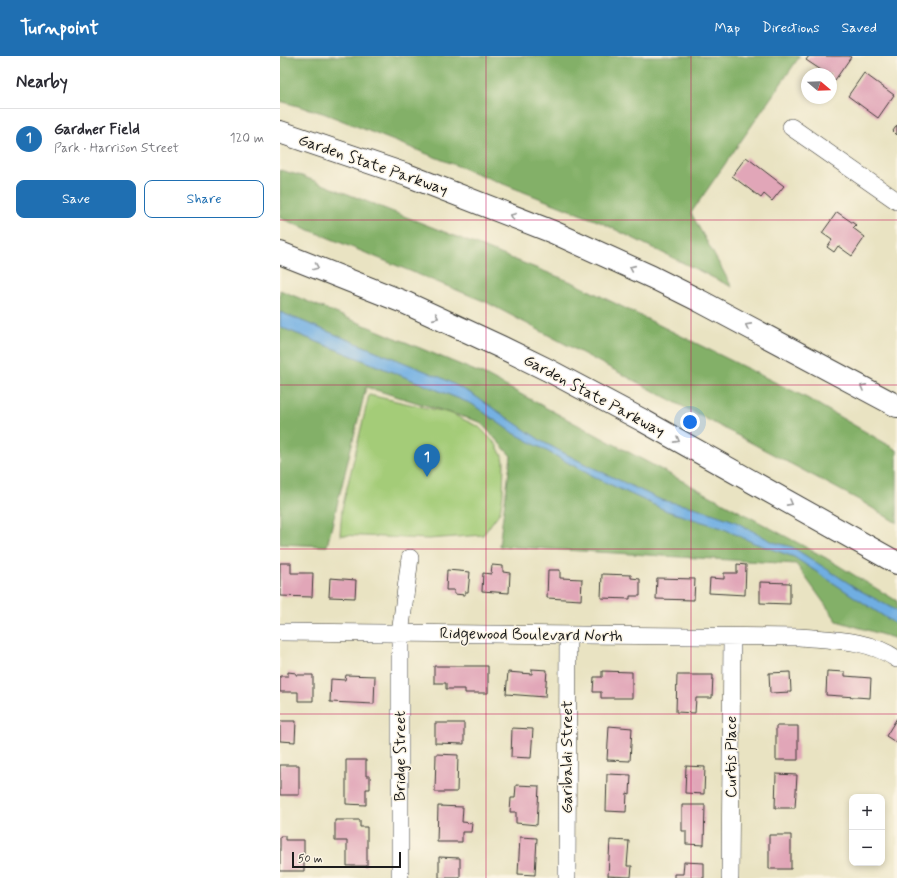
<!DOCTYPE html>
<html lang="en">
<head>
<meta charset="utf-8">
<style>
  body { margin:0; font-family:Mynerve,sans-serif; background:#f2f2f3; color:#2b2b33 }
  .controls { position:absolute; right:12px; bottom:12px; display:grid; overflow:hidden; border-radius:8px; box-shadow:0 2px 6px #0003 }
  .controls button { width:36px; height:36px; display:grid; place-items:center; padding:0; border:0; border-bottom:1px solid #e1e1e2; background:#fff; color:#2b2b33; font:20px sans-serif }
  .compass { position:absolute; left:521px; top:12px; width:36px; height:36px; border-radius:50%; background:#fff; box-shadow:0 2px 6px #0003; rotate:109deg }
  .scale { position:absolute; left:12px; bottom:10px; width:109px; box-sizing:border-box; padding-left:4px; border:2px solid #1c1c1c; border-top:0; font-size:11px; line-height:14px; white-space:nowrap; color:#1c1c1c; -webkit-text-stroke:3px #fcf5e5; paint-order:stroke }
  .you { position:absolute; left:410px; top:366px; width:14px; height:14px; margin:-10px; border:3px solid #fff; border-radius:50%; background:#1a73e8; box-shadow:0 0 0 6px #1a73e833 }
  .badge { display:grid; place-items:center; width:26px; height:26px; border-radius:50%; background:#1f6fb2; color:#fff; font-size:13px; font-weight:700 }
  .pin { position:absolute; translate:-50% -33px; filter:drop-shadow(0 1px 2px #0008) }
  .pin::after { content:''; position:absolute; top:21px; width:14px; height:12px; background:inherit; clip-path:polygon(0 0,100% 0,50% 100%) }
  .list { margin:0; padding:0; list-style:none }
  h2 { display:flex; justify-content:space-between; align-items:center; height:52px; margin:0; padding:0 16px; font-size:17px }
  h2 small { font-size:13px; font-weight:400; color:#7c7c81 }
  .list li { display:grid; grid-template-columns:26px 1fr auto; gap:12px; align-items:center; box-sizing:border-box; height:60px; padding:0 16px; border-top:1px solid #e1e1e2 }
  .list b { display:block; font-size:15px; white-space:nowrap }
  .list p { margin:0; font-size:13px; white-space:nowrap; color:#7c7c81 }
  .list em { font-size:13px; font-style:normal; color:#7c7c81 }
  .actions { display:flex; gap:8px; padding:12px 16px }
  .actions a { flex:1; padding:9px 0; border:1px solid #1f6fb2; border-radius:8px; text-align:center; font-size:14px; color:#1f6fb2 }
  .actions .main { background:#1f6fb2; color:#fff }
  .map { position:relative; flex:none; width:617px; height:822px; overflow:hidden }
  header { display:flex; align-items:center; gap:24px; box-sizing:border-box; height:56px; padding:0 20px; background:#1f6fb2; color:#fff }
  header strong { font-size:19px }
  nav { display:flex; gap:22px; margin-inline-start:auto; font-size:14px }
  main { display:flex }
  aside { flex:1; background:#fff }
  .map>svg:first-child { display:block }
</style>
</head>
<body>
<header>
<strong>Turnpoint</strong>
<nav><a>Map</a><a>Directions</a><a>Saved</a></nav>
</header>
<main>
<aside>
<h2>Nearby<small></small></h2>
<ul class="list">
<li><span class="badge">1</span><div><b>Gardner Field</b><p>Park · Harrison Street</p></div><em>120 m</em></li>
</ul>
<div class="actions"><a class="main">Save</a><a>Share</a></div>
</aside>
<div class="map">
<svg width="617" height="822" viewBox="0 0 617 822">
  <rect width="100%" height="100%" fill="#fcf5e5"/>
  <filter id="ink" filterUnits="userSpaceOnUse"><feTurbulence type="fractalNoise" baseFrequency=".025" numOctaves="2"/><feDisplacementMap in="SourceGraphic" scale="8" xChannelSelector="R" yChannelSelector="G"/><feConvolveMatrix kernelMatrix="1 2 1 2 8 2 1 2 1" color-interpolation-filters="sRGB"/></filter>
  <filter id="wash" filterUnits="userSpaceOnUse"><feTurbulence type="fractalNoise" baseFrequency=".012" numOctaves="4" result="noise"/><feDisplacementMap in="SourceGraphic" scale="16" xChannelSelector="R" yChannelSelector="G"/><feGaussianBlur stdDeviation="0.9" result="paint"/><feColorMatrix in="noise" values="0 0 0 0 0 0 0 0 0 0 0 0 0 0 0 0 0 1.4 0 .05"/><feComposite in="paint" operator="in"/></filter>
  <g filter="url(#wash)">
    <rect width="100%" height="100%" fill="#e9e3c2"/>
    <path fill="#a4cc78" stroke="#60744a" d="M 89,339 L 170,357 L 199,371 L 216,388 L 224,404 L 223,438 L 220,456 L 203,479 L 148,483 L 60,479 L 62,453 Z"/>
    <path fill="#83b068" stroke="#506642" d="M 0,0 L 520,0 L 411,157 L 452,231 L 320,166 L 43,57 L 0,45 Z
      M 0,114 L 22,120 L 294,227 L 527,342 L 617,394 L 617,467 L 579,444 L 206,246 L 0,162 Z
      M 0,234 L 205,319 L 546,502 L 617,545 L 617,583 L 557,565 L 516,508 L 219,490 L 231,400 L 200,366 L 86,331 L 47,490 L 0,488 Z"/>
    <path fill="#6faee2" stroke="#46657f" d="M 0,256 L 162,322 L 192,338 L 263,386 L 305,408 L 381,444 L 417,452 L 454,465 L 493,486 L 512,491 L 581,535 L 617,555 L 617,569 L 514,501 L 474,487 L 442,472 L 387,455 L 314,421 L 230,375 L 192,348 L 0,271 Z"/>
    <g id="blocks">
      <path fill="#e1a6b8" d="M 529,0 L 569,0 L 571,1 L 555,24 L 551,21 L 551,18 L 547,18 L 526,4 Z
        M 584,17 L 614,39 L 598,62 L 568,40 Z
        M 617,69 L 617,79 L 613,75 Z
        M 466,101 L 504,130 L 492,145 L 484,138 L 481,142 L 452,120 Z
        M 557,156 L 576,169 L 573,172 L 585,181 L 572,200 L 558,190 L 554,196 L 547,191 L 552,184 L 542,177 Z
        M 0,507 L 11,507 L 11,517 L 33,517 L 32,541 L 0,540 Z
        M 457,508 L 466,509 L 465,539 L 429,537 L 430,522 L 444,523 L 444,517 L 457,517 Z
        M 212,509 L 223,510 L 223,516 L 230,517 L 229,537 L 202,535 L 203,517 L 211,518 Z
        M 167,514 L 190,516 L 188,536 L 185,536 L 185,539 L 174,538 L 174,534 L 166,534 Z
        M 268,514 L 280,514 L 280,522 L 302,523 L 301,544 L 267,542 Z
        M 322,518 L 351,519 L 351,522 L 360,523 L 360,540 L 350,540 L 350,543 L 321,542 Z
        M 50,522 L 76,524 L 75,542 L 49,541 Z
        M 377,522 L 415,523 L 414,544 L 376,543 Z
        M 480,526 L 510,527 L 510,548 L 480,547 Z
        M 154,610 L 208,610 L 208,637 L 185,637 L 185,633 L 166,633 L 166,627 L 154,627 Z
        M 252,613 L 267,614 L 265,641 L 226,638 L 228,616 L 252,618 Z
        M 322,615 L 352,616 L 352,642 L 321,642 L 321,636 L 313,636 L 314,621 L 322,621 Z
        M 547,615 L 565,616 L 565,620 L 591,622 L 590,642 L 546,639 Z
        M 8,616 L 16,617 L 16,619 L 33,619 L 33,645 L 18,645 L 18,636 L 0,636 L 0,620 L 8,620 Z
        M 510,616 L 511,636 L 490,637 L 489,617 Z
        M 66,619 L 95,620 L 94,648 L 50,646 L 51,623 L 65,624 Z
        M 397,619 L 433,619 L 432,642 L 416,642 L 415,657 L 396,656 Z
        M 617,662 L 617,687 L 606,680 Z
        M 0,665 L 16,665 L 15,686 L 0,685 Z
        M 155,667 L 184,667 L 184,688 L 155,687 Z
        M 329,670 L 352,672 L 350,705 L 327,704 Z
        M 496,670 L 518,670 L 518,704 L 496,704 Z
        M 232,672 L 253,673 L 251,702 L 231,701 Z
        M 156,698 L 178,699 L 177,736 L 155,736 Z
        M 66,704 L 86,704 L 86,720 L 90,720 L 90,733 L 86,733 L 86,749 L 66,748 Z
        M 0,709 L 19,709 L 19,739 L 0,739 Z
        M 406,710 L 425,711 L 424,738 L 405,737 Z
        M 327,718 L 351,719 L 350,738 L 347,737 L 346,756 L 326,755 Z
        M 496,718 L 517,719 L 515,752 L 495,752 Z
        M 236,729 L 259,730 L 257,769 L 236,767 L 236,756 L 230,756 L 231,742 L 235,742 Z
        M 402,749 L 425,749 L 424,789 L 406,788 L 406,775 L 402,775 Z
        M 158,750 L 183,751 L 182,766 L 192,767 L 191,776 L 182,776 L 182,786 L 157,786 Z
        M 55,764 L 80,764 L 80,771 L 87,771 L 87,810 L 67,810 L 67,785 L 55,785 Z
        M 489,779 L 511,779 L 511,813 L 489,813 Z
        M 0,780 L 5,780 L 5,784 L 24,784 L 24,815 L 0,815 Z
        M 240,781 L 257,782 L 255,819 L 238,818 Z
        M 330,784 L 349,785 L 347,810 L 352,810 L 351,821 L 328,820 Z
        M 159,801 L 180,802 L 180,822 L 159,822 Z
        M 404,806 L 424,807 L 424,822 L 394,822 L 394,818 L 403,818 Z"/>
    </g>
  </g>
  <g filter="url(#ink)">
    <use href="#blocks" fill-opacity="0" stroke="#3b3a35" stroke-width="1"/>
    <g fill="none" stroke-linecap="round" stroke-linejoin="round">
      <g stroke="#3b3a35" stroke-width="18">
        <path id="minor" d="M 511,71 L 617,145
          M 0,576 L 519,581 C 553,584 588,583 617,603
          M 120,822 L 120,578 L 130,502
          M 287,822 L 288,579
          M 450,822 L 452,581"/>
      </g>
      <g stroke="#3b3a35" stroke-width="24">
        <path id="motorway" d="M 0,76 L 127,119 L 273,176 L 372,221 L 420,245 L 617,350
          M 0,197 L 126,247 L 221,291 L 268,314 L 362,364 L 617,507"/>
      </g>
      <use href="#minor" stroke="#fff" stroke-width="17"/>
      <use href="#motorway" stroke="#fff" stroke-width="22"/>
    </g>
    <defs><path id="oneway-chevron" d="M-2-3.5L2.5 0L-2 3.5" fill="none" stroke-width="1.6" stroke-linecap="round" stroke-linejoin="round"/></defs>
    <g stroke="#999">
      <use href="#oneway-chevron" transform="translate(233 160) rotate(-158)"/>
      <use href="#oneway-chevron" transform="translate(36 211) rotate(22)"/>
      <use href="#oneway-chevron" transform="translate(352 212) rotate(-156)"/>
      <use href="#oneway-chevron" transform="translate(156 261) rotate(24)"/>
      <use href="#oneway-chevron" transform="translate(468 270) rotate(-152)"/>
      <use href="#oneway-chevron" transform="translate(583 331) rotate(-151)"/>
      <use href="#oneway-chevron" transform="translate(397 384) rotate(29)"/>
      <use href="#oneway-chevron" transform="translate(510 447) rotate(29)"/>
    </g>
  </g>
  <path fill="none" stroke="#c2185b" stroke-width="1" stroke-opacity="0.55" d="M 206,0 L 206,822M 411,0 L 411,822M 0,164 L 617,164M 0,329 L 617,329M 0,493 L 617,493M 0,658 L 617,658"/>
  <g text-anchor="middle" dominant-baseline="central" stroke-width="3" stroke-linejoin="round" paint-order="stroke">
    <g font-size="16" fill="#1c1c1c" stroke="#fcf5e5">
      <text transform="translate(93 109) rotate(19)">Garden State Parkway</text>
      <text transform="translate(314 340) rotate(28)">Garden State Parkway</text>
      <text transform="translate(251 579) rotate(1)">Ridgewood Boulevard North</text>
      <text transform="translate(120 700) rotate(-90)">Bridge Street</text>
      <text transform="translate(287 701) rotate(-90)">Garibaldi Street</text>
      <text transform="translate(451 701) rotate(-90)">Curtis Place</text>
    </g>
  </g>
</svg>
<div class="controls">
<button>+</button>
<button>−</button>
</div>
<svg class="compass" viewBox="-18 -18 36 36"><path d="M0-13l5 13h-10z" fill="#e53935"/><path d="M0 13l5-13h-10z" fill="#7c7c81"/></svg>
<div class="scale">50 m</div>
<div class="you"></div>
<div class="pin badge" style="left:147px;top:421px">1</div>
</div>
</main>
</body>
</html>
